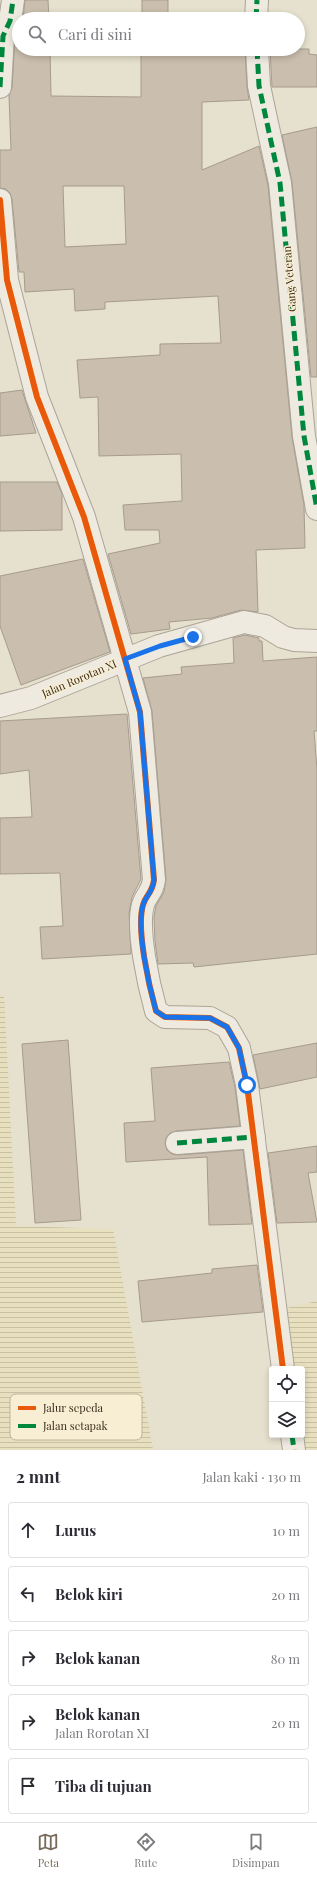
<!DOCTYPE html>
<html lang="id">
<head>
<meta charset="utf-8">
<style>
  body { margin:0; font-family:"Playfair Display",serif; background:#f7f7f7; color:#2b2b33 }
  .controls { position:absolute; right:12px; bottom:12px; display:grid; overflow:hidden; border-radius:4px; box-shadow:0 2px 6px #0003 }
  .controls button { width:36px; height:36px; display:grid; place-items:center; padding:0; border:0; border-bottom:1px solid #e1e1e2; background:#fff; color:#2b2b33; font:20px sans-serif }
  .stop { position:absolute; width:12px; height:12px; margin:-9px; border:3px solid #1a73e8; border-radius:50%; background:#fff }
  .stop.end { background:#1a73e8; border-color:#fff; box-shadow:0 1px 4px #0008 }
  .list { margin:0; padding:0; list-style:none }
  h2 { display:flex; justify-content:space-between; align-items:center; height:52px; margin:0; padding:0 16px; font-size:17px }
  h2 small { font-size:13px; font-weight:400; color:#7c7c81 }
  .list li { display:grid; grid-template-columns:26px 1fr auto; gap:12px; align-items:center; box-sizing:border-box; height:56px; margin:0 8px 8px; padding:0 8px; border:1px solid #e1e1e2; border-radius:4px }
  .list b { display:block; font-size:15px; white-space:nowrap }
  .list p { margin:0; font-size:13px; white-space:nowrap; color:#7c7c81 }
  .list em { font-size:13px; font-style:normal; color:#7c7c81 }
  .icon { flex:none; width:22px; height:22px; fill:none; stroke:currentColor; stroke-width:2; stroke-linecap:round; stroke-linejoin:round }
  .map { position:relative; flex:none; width:317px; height:1450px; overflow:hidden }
  .search { position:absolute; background:#fff; box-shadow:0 2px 6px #0003; left:12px; right:12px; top:12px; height:44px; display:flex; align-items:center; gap:10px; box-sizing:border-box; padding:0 14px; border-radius:22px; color:#7c7c81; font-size:15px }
  .sheet { height:372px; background:#fff }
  nav { display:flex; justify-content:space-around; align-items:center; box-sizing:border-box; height:56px; border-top:1px solid #e1e1e2; background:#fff; font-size:11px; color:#7c7c81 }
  nav a { display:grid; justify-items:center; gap:2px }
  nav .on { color:#776b5b }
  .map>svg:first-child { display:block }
</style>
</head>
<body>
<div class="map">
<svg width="317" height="1450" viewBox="0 0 317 1450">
  <defs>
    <pattern id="farmland-rules" width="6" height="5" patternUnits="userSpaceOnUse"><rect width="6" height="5" fill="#e7dfbe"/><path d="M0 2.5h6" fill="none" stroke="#c7c0a3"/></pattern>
  </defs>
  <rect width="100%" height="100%" fill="#e6e0ce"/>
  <path fill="url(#farmland-rules)" d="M 4,995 L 16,1226 L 113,1229 L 153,1450 L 0,1450 L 0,996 Z
    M 317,1301 L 317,1450 L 294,1450 L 302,1435 L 302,1369 L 278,1369 L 278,1310 Z"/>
  <path fill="#cabeae" stroke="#a79b8d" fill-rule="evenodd" d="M 25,0 L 48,0 L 49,19 L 23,19 Z
    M 142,0 L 168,0 L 168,19 L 142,19 Z
    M 19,31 L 19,49 L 50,49 L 51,96 L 141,97 L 141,49 L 245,49 L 247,87 L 249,100 L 202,102 L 202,170 L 259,146 L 268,185 L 292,437 L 304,505 L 305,548 L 256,550 L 258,612 L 241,610 L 212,618 L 169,622 L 170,629 L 131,634 L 108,554 L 160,543 L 159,530 L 125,530 L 123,505 L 182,501 L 181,454 L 99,456 L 98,397 L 80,398 L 77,360 L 160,355 L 160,344 L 221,343 L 218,296 L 105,302 L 105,309 L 75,311 L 74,289 L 25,292 L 24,272 L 19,272 L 12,199 L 10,193 L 6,189 L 0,188 L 0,150 L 11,150 L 9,95 L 12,88 L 15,39 ZM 63,186 L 124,186 L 126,244 L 65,247 Z
    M 270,49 L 309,49 L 309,54 L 317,55 L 317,87 L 272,87 Z
    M 317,127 L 317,377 L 311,377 L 292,182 L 282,135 Z
    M 22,390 L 36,433 L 0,436 L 0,393 Z
    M 0,482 L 57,482 L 62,494 L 62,530 L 0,531 Z
    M 83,559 L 110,652 L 21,685 L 0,626 L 0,576 Z
    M 245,635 L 259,638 L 259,641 L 262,641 L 263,661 L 317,657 L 317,731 L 314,731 L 317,769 L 317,954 L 194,967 L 193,963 L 158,964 L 155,941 L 154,917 L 156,906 L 164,892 L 166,879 L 152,711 L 143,678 L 182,674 L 181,667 L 234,663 L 233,638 Z
    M 127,714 L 141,879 L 132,897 L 129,913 L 131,954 L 42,959 L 40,927 L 63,926 L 60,873 L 0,874 L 0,818 L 32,817 L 29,770 L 0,774 L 0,721 Z
    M 68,1040 L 81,1220 L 35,1223 L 22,1044 Z
    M 317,1043 L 317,1077 L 260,1089 L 253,1055 Z
    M 229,1062 L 235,1087 L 240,1126 L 176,1131 L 170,1133 L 166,1138 L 165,1144 L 167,1150 L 172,1154 L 178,1155 L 243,1150 L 252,1224 L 209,1225 L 207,1157 L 126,1162 L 124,1123 L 155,1121 L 151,1068 Z
    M 317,1146 L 317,1172 L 308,1173 L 317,1222 L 277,1223 L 268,1153 Z
    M 257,1265 L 263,1312 L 142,1322 L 138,1281 L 212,1273 L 212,1269 Z"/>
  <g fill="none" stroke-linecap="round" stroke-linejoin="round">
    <g stroke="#aba496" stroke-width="24">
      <path id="minor" d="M 256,19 L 257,0
        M 257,49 L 259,86 L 280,183 L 304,436 L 317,509
        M 0,87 L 3,36 L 10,21 L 13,0
        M 0,200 L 7,280 L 37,397 L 84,517 L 140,712 L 154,880 C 152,894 146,894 143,905 C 136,929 149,986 156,1011 L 165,1017 L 210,1018 L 227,1027 L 239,1048 L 247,1085 L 283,1369
        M 0,706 L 31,698 L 159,646 L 244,622 L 265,626 L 283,637 L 294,640 L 317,641
        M 177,1143 L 254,1137
        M 292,1435 L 294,1450"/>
    </g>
    <use href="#minor" stroke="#eeeae0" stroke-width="22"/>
    <path stroke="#00873e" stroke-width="5" stroke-dasharray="10 5" stroke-linecap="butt" d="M 256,19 L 257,0
      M 257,49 L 259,86 L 280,183 L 304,436 L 317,509
      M 0,87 L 3,36 L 10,21 L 13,0
      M 177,1143 L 254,1137
      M 292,1435 L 294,1450"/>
    <g stroke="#f8eed3" stroke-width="8">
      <path id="cycleway" d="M 0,200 L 7,280 L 37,397 L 84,517 L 140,712 L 154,880 C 152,894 146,894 143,905 C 136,929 149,986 156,1011 L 165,1017 L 210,1018 L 227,1027 L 239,1048 L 247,1085 L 283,1369"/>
    </g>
    <use href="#cycleway" stroke="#e8590c" stroke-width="6"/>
  </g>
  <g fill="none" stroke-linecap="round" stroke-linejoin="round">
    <path stroke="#1a73e8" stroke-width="5" d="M 193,637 L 160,646 L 125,659 L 140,712 L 154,880 C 152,894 146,895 143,905 C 136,929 149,986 156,1011 L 165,1017 L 210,1018 L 227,1027 L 239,1048 L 247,1085"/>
  </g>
  <g text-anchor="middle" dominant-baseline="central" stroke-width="3" stroke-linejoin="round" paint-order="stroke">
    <g font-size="11" fill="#3b2c1d" stroke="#f8eed3">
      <text transform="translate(289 279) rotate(-95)">Gang Veteran</text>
      <text transform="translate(79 678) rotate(-23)">Jalan Rorotan XI</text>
    </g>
  </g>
  <rect x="10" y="1394" width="132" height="46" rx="6" fill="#f8eed3" stroke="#bfb49c" stroke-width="1"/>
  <rect x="18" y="1406" width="18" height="4" fill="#e8590c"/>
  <rect x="18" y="1424" width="18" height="4" fill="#00873e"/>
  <g font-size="11" fill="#3b2c1d">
    <text x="43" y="1412">Jalur sepeda</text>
    <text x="43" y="1430">Jalan setapak</text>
  </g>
</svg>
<div class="controls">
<button><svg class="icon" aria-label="locate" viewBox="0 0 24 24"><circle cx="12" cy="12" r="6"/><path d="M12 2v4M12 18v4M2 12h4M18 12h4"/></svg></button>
<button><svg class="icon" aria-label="layers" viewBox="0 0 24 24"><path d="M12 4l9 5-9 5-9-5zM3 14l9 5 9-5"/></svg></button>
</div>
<div class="stop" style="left:247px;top:1085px"></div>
<div class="stop end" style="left:193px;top:637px"></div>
<div class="search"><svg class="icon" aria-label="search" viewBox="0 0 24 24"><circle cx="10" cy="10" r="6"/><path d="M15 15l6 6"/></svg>Cari di sini</div>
</div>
<section class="sheet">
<h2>2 mnt<small>Jalan kaki · 130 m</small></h2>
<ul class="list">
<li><svg class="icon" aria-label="ahead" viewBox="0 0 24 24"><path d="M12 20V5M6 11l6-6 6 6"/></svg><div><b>Lurus</b></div><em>10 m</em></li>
<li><svg class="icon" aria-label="left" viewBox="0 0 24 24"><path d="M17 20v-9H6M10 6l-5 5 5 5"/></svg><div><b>Belok kiri</b></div><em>20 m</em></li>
<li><svg class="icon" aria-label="right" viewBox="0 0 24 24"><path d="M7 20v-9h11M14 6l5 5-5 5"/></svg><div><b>Belok kanan</b></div><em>80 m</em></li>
<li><svg class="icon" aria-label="right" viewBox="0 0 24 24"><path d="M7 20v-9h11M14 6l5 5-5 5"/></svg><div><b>Belok kanan</b><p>Jalan Rorotan XI</p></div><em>20 m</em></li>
<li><svg class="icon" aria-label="arrive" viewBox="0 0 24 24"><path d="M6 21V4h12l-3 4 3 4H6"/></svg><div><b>Tiba di tujuan</b></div></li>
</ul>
</section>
<nav>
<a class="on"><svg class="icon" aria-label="map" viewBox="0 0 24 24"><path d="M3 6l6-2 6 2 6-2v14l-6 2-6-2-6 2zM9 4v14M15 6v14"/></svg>Peta</a>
<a><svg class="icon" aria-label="directions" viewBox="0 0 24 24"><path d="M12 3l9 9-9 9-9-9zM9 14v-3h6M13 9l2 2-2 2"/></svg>Rute</a>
<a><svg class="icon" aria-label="saved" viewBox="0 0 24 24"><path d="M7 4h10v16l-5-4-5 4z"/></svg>Disimpan</a>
</nav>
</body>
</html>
